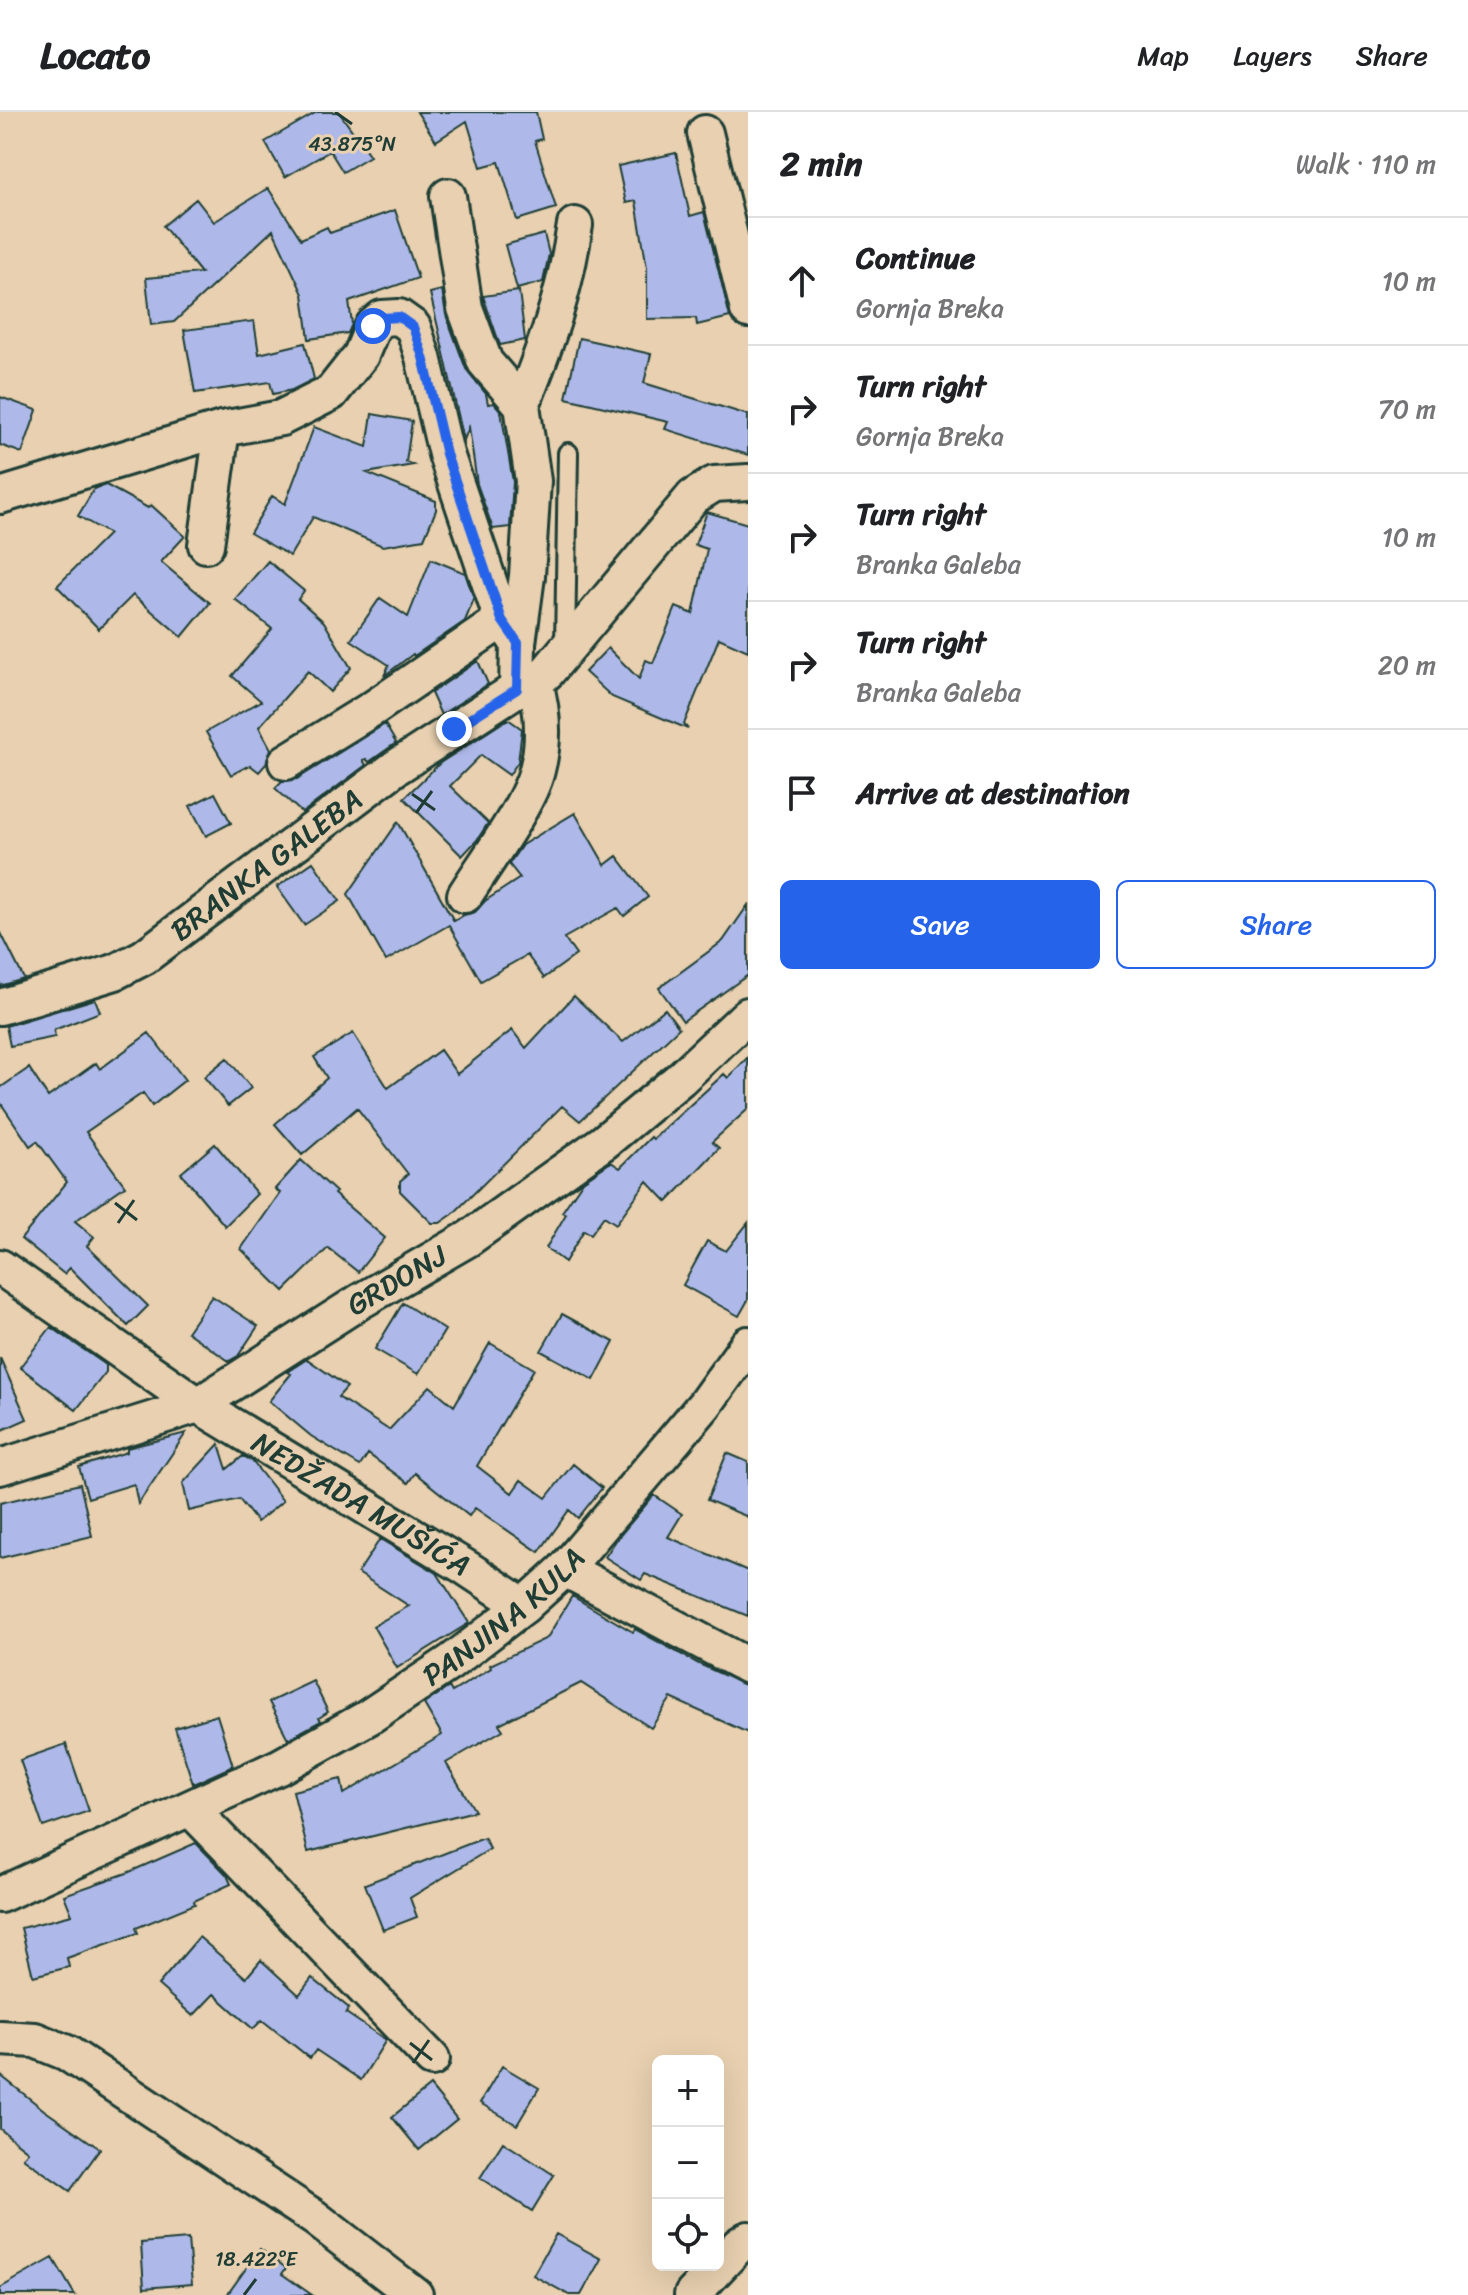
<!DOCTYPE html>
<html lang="en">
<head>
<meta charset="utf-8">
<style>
  body { margin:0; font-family:Sriracha,sans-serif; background:#f2f2f2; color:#202124 }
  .controls { position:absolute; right:24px; bottom:24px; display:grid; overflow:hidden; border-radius:12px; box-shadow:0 8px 32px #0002 }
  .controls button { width:72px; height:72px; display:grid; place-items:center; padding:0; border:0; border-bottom:2px solid #e0e0e0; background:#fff; color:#202124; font:40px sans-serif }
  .stop { position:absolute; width:24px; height:24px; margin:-18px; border:6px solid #2563eb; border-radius:50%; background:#fff }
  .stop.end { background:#2563eb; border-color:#fff; box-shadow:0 2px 8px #0008 }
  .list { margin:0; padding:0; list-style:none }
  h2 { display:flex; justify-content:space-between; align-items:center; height:104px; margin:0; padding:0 32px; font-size:34px }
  h2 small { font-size:26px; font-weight:400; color:#757577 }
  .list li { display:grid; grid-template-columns:52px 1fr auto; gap:24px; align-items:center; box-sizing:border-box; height:128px; padding:0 32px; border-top:2px solid #e0e0e0 }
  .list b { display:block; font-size:30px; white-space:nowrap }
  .list p { margin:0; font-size:26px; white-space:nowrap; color:#757577 }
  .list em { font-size:26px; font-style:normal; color:#757577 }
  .actions { display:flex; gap:16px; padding:24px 32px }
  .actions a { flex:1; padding:18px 0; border:2px solid #2563eb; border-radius:12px; text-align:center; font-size:28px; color:#2563eb }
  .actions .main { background:#2563eb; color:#fff }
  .icon { flex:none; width:44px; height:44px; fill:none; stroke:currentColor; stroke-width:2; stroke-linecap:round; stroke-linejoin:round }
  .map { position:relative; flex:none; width:748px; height:2183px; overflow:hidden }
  header { display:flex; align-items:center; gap:48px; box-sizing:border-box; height:112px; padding:0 40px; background:#fff; border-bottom:2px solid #e0e0e0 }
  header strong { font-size:38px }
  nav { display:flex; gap:44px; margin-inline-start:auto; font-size:28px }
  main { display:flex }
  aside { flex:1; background:#fff }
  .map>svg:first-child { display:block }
</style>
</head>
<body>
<header>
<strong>Locato</strong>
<nav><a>Map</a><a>Layers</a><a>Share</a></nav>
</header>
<main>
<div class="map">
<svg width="748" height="2183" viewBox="0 0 748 2183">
  <rect width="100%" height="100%" fill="#e8d0b0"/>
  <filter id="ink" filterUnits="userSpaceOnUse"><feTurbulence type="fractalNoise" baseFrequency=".0125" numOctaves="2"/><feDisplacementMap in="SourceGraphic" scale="16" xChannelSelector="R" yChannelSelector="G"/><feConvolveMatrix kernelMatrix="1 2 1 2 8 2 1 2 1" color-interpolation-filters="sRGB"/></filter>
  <g filter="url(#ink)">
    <path fill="#aeb9e9" stroke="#1f3d34" stroke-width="2" d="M 317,0 L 339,0 L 370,44 L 343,60 L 330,39 L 285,65 L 265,30 Z
      M 417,0 L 536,0 L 542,27 L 535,29 L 556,96 L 517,108 L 499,50 L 481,55 L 467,9 L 436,29 Z
      M 676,41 L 690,104 L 704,100 L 730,205 L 697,213 L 696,206 L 647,207 L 647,156 L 636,89 L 626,91 L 618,54 Z
      M 268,76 L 301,127 L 327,115 L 330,121 L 395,98 L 418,166 L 349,190 L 352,212 L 348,221 L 309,227 L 303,182 L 273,118 L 174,210 L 151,213 L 146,166 L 201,161 L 163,114 L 196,87 L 214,110 Z
      M 544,122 L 549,142 L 543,170 L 517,177 L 505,133 Z
      M 442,178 L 446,203 L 466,257 L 486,282 L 488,292 L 494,291 L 501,299 L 513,370 L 510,415 L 493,417 L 477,372 L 469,315 L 464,328 L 430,181 Z
      M 519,179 L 525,228 L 500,233 L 483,184 Z
      M 254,209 L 259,242 L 305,231 L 314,267 L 292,278 L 273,282 L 270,270 L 195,281 L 184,218 Z
      M 579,226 L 651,242 L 644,271 L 748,303 L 748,343 L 665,317 L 668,310 L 566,286 Z
      M 0,285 L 37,298 L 22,341 L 0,333 Z
      M 372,302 L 412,309 L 406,350 L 413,353 L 367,361 L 436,389 L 436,398 L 424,427 L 383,434 L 313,405 L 290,444 L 250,421 L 272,384 L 285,392 L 314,315 L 367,335 Z
      M 106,373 L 148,396 L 151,393 L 185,424 L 161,450 L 210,491 L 182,525 L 133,483 L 99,517 L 57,474 L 109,422 L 78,404 L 94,377 Z
      M 707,400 L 748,412 L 748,539 L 719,526 L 684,612 L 688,617 L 612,585 L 585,560 L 608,536 L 639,567 L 646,548 L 653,551 L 676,495 L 693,502 L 707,437 L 695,433 Z
      M 431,447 L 465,461 L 474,487 L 465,509 L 414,544 L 413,542 L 384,564 L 389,553 L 351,528 L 380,486 L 408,505 Z
      M 268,449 L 304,479 L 298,487 L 324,510 L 351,556 L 330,580 L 308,559 L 259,615 L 271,637 L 266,652 L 259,660 L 250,653 L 231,663 L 206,620 L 261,589 L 232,564 L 272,517 L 235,487 Z
      M 478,549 L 488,572 L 441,603 L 431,581 Z
      M 508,607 L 522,617 L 518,650 L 509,663 L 481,643 L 450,674 L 488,711 L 477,728 L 462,744 L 404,686 L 440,651 Z
      M 385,612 L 396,631 L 369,650 L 366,647 L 363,648 L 366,653 L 302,701 L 275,676 L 282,669 L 297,667 Z
      M 215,681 L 231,711 L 206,724 L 190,694 Z
      M 575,701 L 605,753 L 617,744 L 648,785 L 624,804 L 618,796 L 564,826 L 576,843 L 544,866 L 527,843 L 481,869 L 449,813 L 386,849 L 348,782 L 398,710 L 454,809 L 464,803 L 475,800 L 485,789 L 520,766 L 509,752 L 522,733 Z
      M 313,750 L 340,789 L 304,813 L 277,775 Z
      M 748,793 L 748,863 L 683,909 L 659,876 L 723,829 Z
      M 0,819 L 24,867 L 0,874 Z
      M 574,884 L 623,930 L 665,897 L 679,916 L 580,1009 L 562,994 L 453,1102 L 440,1111 L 432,1111 L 400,1079 L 400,1069 L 408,1062 L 357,996 L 302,1043 L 275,1012 L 327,966 L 314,945 L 353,921 L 388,976 L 440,938 L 457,962 L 512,918 L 526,936 Z
      M 95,887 L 100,900 L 54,918 L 55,925 L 10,934 L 6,914 Z
      M 149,921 L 185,968 L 152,994 L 143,981 L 86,1020 L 125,1074 L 75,1109 L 94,1125 L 87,1134 L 148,1194 L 128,1214 L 70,1156 L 64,1162 L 21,1127 L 67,1070 L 37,1029 L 30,1034 L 0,990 L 0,976 L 29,956 L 48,985 L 96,951 L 100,957 Z
      M 748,945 L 748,997 L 712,1030 L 719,1036 L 667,1090 L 647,1069 L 616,1112 L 604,1104 L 591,1122 L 584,1118 L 565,1150 L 546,1136 L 566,1102 L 562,1100 L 583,1069 L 611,1050 L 620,1056 L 651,1025 L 653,1027 L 724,962 L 728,966 Z
      M 227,946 L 251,976 L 228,994 L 204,965 Z
      M 215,1032 L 257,1082 L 225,1114 L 181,1061 Z
      M 301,1048 L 336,1080 L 334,1082 L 385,1126 L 358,1160 L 328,1136 L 284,1179 L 241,1137 L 280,1081 L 275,1077 Z
      M 748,1111 L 748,1188 L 739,1204 L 683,1173 L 707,1129 L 726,1139 Z
      M 212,1184 L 258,1214 L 238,1244 L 229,1249 L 187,1220 Z
      M 403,1191 L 445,1218 L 418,1262 L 375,1237 Z
      M 562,1202 L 614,1230 L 594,1268 L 541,1239 Z
      M 51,1215 L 106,1253 L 106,1260 L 76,1298 L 20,1255 Z
      M 490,1231 L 534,1257 L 477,1354 L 512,1381 L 521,1368 L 546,1386 L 573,1352 L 602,1376 L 578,1406 L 569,1398 L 539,1440 L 475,1396 L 469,1404 L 415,1361 L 408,1371 L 368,1342 L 360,1354 L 311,1324 L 269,1289 L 291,1262 L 287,1260 L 307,1247 L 347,1275 L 338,1285 L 389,1318 L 430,1274 L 454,1294 Z
      M 0,1246 L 27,1307 L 0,1319 Z
      M 186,1321 L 138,1392 L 134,1372 L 88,1386 L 79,1355 L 127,1340 L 127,1336 Z
      M 219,1332 L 227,1357 L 243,1344 L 252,1349 L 283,1389 L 257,1410 L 239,1387 L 189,1399 L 183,1371 Z
      M 727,1341 L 748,1350 L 748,1405 L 707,1388 Z
      M 80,1372 L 92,1424 L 0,1446 L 0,1391 Z
      M 654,1383 L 682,1402 L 668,1425 L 748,1459 L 748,1504 L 645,1462 L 641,1468 L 605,1445 L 617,1427 Z
      M 380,1427 L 437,1461 L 469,1511 L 397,1556 L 373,1514 L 409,1494 L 358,1461 Z
      M 572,1484 L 633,1520 L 635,1517 L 699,1552 L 748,1574 L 748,1621 L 671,1586 L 651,1616 L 581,1571 L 499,1612 L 503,1618 L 446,1651 L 475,1699 L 308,1740 L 293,1679 L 341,1667 L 344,1682 L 442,1623 L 424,1592 L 449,1575 L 452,1580 L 491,1556 L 490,1553 L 547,1526 Z
      M 313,1569 L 328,1600 L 319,1606 L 321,1609 L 288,1627 L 269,1590 Z
      M 217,1603 L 233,1654 L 193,1672 L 175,1616 Z
      M 66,1632 L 89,1699 L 43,1715 L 20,1648 Z
      M 484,1726 L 490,1737 L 410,1786 L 417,1805 L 383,1818 L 365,1772 Z
      M 196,1731 L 227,1763 L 231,1772 L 194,1789 L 195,1792 L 136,1816 L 138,1821 L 67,1846 L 69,1855 L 33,1864 L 21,1816 L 72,1803 L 64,1783 L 127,1761 Z
      M 199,1825 L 246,1866 L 261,1848 L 299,1883 L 312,1866 L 349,1896 L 346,1901 L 386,1928 L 361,1968 L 316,1938 L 310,1946 L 262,1908 L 253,1917 L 214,1882 L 193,1904 L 158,1873 Z
      M 502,1954 L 539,1976 L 517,2013 L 480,1991 Z
      M 0,1963 L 44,1998 L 100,2037 L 70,2079 L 23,2046 L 28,2039 L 0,2017 Z
      M 430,1974 L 457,2007 L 419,2038 L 392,2005 Z
      M 503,2030 L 554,2063 L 532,2099 L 480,2066 Z
      M 556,2122 L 601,2147 L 581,2183 L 569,2183 L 533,2163 Z
      M 188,2127 L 192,2172 L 144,2176 L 141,2131 Z
      M 260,2137 L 286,2156 L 282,2162 L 312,2183 L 227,2183 Z
      M 53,2146 L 75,2183 L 0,2183 L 0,2176 Z"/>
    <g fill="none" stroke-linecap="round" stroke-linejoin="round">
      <g stroke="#1f3d34" stroke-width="24">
        <path id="lane" d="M 565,535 L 568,341"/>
      </g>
      <g stroke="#1f3d34" stroke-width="40">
        <g id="street">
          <path d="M 705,21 L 748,198"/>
          <path d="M 522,293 C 547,230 565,181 575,113"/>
          <path d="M 0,384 L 222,317 L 281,306 L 331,281 L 361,243 L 373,214 L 382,206 L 399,205 L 413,215 L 423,245 L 446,342 L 502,508 L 518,531"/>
          <path d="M 206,433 L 222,317"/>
          <path d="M 517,577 L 535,571 L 548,559 L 693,385 L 714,372 L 748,370"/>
          <path d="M 286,650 L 375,595 L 502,508"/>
          <path d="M 465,783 C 485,751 529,692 537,658 C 545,628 543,599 535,571"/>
          <path id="s1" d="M 0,895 L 115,860 L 144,845 L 395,656 L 517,577 L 518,531 L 527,464 L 533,369 L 522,293 L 485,250 L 465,196 L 448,84"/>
          <path id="s2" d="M 0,1155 L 198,1293 L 465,1455 L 524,1494"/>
          <path id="s3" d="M 0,1355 L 198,1293 L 359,1190 L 468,1127 L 604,1030 L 680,967 L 748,903"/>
          <path d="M 565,1457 L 748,1554"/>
          <path d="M 191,1697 L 432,1947"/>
          <path id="s4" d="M 0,1783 L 279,1655 L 367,1606 L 451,1550 L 524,1494 L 565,1457 L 705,1292 L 748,1232"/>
          <path d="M 0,1926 L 35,1928 L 67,1941 L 315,2106 L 415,2183"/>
          <path d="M 692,2183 L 739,2133 L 748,2127"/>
        </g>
      </g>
      <use href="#lane" stroke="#e8d0b0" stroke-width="18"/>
      <use href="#street" stroke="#e8d0b0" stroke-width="34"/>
    </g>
  </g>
  <g fill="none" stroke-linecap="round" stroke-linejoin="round" filter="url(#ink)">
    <path stroke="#2563eb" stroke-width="10" d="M 373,214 L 382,206 L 399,205 L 413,215 L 423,245 L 446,342 L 502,508 L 518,531 L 517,577 L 454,617"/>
  </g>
  <path fill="none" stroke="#1f3d34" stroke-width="3" d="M 335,0 L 352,12M 412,682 L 435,698M 416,701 L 432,679M 115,1091 L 137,1108M 118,1111 L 134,1088M 410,1931 L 432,1948M 413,1951 L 429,1928M 244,2183 L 256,2167"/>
  <g text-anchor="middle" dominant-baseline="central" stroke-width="6" stroke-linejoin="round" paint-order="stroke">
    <g font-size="30" fill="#1f3d34" stroke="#e8d0b0">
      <text stroke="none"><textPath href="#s1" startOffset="306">BRANKA GALEBA</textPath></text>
      <text stroke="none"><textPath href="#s3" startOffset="442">GRDONJ</textPath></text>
      <text stroke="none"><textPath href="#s2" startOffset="432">NEDŽADA MUŠIĆA</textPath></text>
      <text stroke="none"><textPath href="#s4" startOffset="578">PANJINA KULA</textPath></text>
    </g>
  </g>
  <g font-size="20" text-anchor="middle" fill="#1f3d34" stroke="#e8d0b0" stroke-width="6" stroke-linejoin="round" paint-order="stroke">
    <text x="352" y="39">43.875°N</text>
    <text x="256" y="2154">18.422°E</text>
  </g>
</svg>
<div class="controls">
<button>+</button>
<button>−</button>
<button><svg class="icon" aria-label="locate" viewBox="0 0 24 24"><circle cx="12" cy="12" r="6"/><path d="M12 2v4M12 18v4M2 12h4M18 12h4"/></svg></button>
</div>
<div class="stop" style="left:373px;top:214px"></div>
<div class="stop end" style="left:454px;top:617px"></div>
</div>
<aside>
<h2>2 min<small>Walk · 110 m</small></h2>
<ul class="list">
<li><svg class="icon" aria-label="ahead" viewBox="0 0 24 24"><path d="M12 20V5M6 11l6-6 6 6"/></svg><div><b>Continue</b><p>Gornja Breka</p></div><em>10 m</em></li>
<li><svg class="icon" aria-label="right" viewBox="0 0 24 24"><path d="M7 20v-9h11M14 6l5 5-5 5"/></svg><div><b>Turn right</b><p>Gornja Breka</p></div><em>70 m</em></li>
<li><svg class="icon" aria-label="right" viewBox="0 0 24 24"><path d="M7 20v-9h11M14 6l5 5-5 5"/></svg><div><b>Turn right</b><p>Branka Galeba</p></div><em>10 m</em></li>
<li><svg class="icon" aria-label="right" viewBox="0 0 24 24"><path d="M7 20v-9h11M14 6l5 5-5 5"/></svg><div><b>Turn right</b><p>Branka Galeba</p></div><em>20 m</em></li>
<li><svg class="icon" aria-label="arrive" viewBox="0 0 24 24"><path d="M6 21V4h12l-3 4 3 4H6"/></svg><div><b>Arrive at destination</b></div></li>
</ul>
<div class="actions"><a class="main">Save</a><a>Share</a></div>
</aside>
</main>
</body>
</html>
